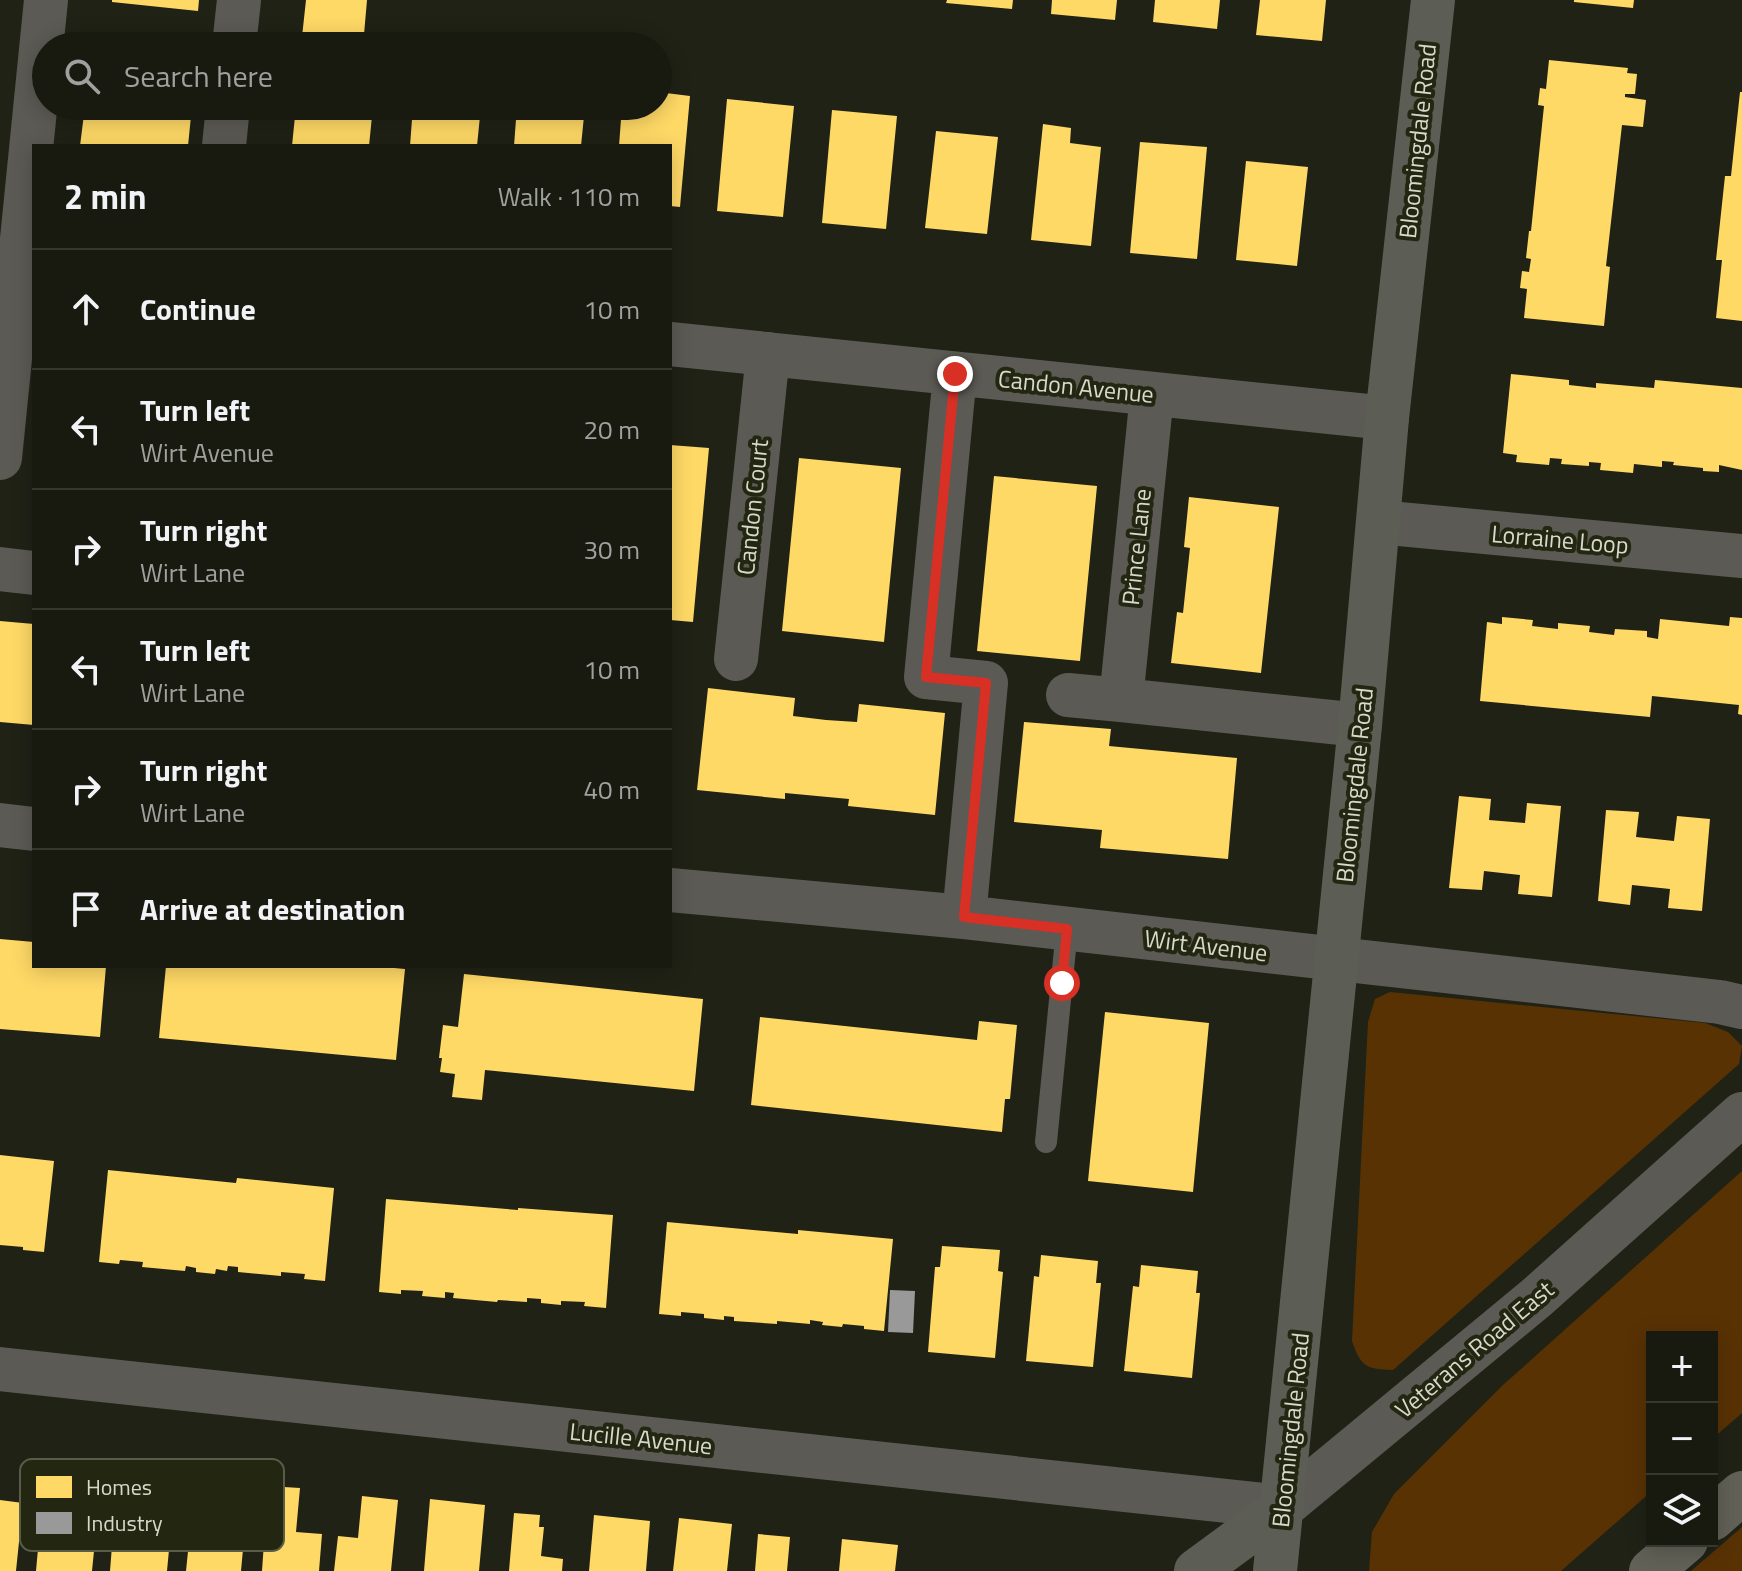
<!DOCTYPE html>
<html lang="en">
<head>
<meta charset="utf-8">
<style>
  body { margin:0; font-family:"Titillium Web",sans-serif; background:#212319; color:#f1f3f6 }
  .controls { position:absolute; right:24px; bottom:24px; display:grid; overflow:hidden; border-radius:0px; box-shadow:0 4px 20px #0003 }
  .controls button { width:72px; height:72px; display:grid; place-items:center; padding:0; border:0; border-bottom:2px solid #363830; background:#181a10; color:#f1f3f6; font:40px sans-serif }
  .stop { position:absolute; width:24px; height:24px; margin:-18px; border:6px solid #d93025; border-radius:50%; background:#fff }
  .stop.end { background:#d93025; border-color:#fff; box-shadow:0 2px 8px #0008 }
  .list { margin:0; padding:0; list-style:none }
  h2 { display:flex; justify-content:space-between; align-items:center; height:104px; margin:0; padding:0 32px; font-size:34px }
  h2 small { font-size:26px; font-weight:400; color:#9fa19f }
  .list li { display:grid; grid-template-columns:52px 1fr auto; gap:24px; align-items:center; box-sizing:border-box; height:120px; padding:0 32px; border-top:2px solid #363830 }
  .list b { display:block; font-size:30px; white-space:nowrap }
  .list p { margin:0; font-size:26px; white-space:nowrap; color:#9fa19f }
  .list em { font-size:26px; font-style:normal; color:#9fa19f }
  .icon { flex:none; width:44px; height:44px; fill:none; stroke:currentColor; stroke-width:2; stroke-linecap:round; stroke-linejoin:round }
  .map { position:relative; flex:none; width:1742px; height:1571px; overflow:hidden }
  .search { position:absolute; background:#181a10; box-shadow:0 4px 20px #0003; left:32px; top:32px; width:640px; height:88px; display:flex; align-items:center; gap:20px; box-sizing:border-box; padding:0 28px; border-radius:44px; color:#9fa19f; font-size:30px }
  .panel { position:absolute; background:#181a10; box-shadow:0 4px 20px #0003; left:32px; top:144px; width:640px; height:824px; border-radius:0px }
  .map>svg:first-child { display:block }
</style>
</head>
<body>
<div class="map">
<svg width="1742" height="1571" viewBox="0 0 1742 1571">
  <rect width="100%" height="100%" fill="#202216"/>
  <path fill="#593204" d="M 1390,992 L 1705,1023 L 1728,1032 L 1742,1046 L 1739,1064 L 1393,1370 C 1366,1369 1361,1367 1352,1341 L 1368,1022 L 1375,999 Z
    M 1742,1171 L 1742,1413 L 1712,1439 L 1712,1337 L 1652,1337 L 1652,1491 L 1561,1571 L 1369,1571 L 1372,1532 L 1394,1494 L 1503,1385 Z
    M 1742,1527 L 1742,1571 L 1691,1571 Z"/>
  <path fill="#ffd966" d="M 112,0 L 199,0 L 198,11 L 112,2 Z
    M 306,0 L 367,0 L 363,46 L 301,46 Z
    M 947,0 L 1013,0 L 1012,9 L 946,3 Z
    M 1052,0 L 1117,0 L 1115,20 L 1051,14 Z
    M 1155,0 L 1220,0 L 1217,29 L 1153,22 Z
    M 1260,0 L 1326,0 L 1322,41 L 1256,35 Z
    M 1574,0 L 1634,0 L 1633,8 L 1574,2 Z
    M 1549,60 L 1628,68 L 1627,73 L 1637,74 L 1635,94 L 1625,94 L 1625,97 L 1646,100 L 1643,127 L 1622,125 L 1606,266 L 1610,267 L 1604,326 L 1524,318 L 1527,289 L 1520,288 L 1522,271 L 1529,272 L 1531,259 L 1526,258 L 1529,231 L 1531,231 L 1544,106 L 1538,105 L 1540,88 L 1546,89 Z
    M 658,92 L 690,96 L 680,207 L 670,206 L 670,146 L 619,146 L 622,106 L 658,106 Z
    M 1740,92 L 1742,92 L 1742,321 L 1716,318 L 1722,260 L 1716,260 L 1725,176 L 1731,176 Z
    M 727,99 L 794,106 L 783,217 L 717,211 Z
    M 85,106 L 192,106 L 188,146 L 80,146 Z
    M 296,106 L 373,106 L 369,146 L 292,146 Z
    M 413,106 L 481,106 L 477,146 L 410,146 Z
    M 517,106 L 585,106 L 581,146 L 514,146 Z
    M 832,110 L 897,116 L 886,229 L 822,223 Z
    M 1043,124 L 1071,128 L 1070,143 L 1101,147 L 1091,246 L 1031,240 Z
    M 936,131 L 998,137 L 987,234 L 925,228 Z
    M 1140,142 L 1207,147 L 1197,259 L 1130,253 Z
    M 1246,161 L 1308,167 L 1297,266 L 1236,260 Z
    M 1511,374 L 1569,380 L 1569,385 L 1596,388 L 1596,383 L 1654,388 L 1655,380 L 1742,388 L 1742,470 L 1719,465 L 1719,472 L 1703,471 L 1703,468 L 1673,465 L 1674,462 L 1662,461 L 1662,467 L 1634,464 L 1633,473 L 1600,470 L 1601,463 L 1589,462 L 1589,466 L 1561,464 L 1562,459 L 1550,458 L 1549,465 L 1516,462 L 1517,455 L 1503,453 Z
    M 670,445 L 709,448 L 693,622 L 670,620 Z
    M 799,458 L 901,468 L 884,642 L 782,631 Z
    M 994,476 L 1097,486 L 1080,661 L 977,651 Z
    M 1189,497 L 1279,507 L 1261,673 L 1171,663 L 1177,612 L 1183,613 L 1190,548 L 1184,547 Z
    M 1502,617 L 1533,620 L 1532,626 L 1558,629 L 1558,623 L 1590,626 L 1589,632 L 1614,635 L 1615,629 L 1647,631 L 1647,637 L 1658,639 L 1660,619 L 1729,626 L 1730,617 L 1742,618 L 1742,715 L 1738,714 L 1739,705 L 1652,696 L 1650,717 L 1480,701 L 1487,622 L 1502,624 Z
    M 0,621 L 34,624 L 34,725 L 0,722 Z
    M 708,688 L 795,698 L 793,716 L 826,720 L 857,722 L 859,704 L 945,713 L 935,815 L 848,806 L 849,799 L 785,793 L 785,799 L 697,790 Z
    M 1024,722 L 1111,729 L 1109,746 L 1237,758 L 1228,859 L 1100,848 L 1102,830 L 1014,822 Z
    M 1459,796 L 1491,799 L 1489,820 L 1525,823 L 1527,803 L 1561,806 L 1552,897 L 1518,894 L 1520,875 L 1484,871 L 1482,890 L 1449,888 Z
    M 1606,810 L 1639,812 L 1636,837 L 1674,841 L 1677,816 L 1710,819 L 1702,911 L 1668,908 L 1670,889 L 1632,885 L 1630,905 L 1598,901 Z
    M 0,939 L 34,942 L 34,966 L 106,966 L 100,1037 L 0,1029 Z
    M 166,966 L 373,966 L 405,969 L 396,1060 L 159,1038 Z
    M 464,974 L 703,999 L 694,1091 L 485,1070 L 482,1100 L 452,1097 L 455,1074 L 440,1072 L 442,1058 L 439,1058 L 443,1025 L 458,1027 Z
    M 1105,1012 L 1209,1023 L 1193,1192 L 1088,1181 Z
    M 760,1017 L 977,1040 L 979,1021 L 1017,1025 L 1010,1099 L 1005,1099 L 1002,1132 L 751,1105 Z
    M 0,1155 L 54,1161 L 44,1252 L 23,1250 L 23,1247 L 0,1245 Z
    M 108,1170 L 236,1183 L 237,1178 L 334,1188 L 325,1281 L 304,1279 L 305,1274 L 281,1272 L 281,1276 L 238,1272 L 238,1267 L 228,1266 L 227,1271 L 216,1269 L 215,1274 L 196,1272 L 196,1268 L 186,1266 L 185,1271 L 142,1267 L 143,1262 L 120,1260 L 119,1264 L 99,1262 Z
    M 386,1199 L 518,1210 L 518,1208 L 613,1215 L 606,1308 L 584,1306 L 585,1302 L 561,1301 L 561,1305 L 541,1303 L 541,1299 L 527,1298 L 527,1302 L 498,1300 L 497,1302 L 453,1298 L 454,1293 L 445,1292 L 445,1298 L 422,1296 L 423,1291 L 401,1290 L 401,1294 L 379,1292 Z
    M 667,1222 L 798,1234 L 798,1230 L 893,1239 L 884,1331 L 864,1329 L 864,1326 L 843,1324 L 842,1327 L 822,1325 L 823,1322 L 810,1320 L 810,1324 L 777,1321 L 777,1324 L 734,1321 L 734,1317 L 724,1316 L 724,1320 L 704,1318 L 704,1314 L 681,1312 L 681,1316 L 659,1314 Z
    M 942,1246 L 1000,1250 L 998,1271 L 1003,1272 L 995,1358 L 928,1352 L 935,1267 L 940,1267 Z
    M 1041,1255 L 1098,1261 L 1096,1283 L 1101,1283 L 1093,1367 L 1026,1361 L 1034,1276 L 1039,1277 Z
    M 1141,1265 L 1198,1271 L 1196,1293 L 1200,1293 L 1192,1378 L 1124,1371 L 1133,1286 L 1139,1287 Z
    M 71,1468 L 102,1471 L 92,1571 L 36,1571 L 42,1505 L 67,1508 Z
    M 118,1471 L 151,1473 L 147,1516 L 172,1518 L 167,1571 L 110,1571 Z
    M 221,1481 L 249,1484 L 241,1571 L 186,1571 L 191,1522 L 216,1524 Z
    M 268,1486 L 300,1488 L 296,1532 L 322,1534 L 319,1571 L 262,1571 Z
    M 362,1496 L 398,1500 L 391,1571 L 334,1571 L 338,1536 L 358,1538 Z
    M 430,1499 L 485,1505 L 479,1571 L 424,1571 Z
    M 0,1500 L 23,1503 L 16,1571 L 0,1571 Z
    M 514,1513 L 540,1515 L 539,1527 L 544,1527 L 541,1556 L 563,1559 L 562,1571 L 509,1571 Z
    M 594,1515 L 650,1521 L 646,1571 L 589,1571 Z
    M 679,1518 L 732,1524 L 727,1571 L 673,1571 Z
    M 758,1534 L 790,1537 L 787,1571 L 755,1571 Z
    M 842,1539 L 898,1545 L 895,1571 L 839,1571 Z"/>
  <path fill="#999" d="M 890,1290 L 915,1291 L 913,1333 L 888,1332 Z"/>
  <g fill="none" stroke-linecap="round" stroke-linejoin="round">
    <path stroke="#5b5a54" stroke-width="22" d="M 1046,1142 L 1067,929"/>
    <path stroke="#5b5a54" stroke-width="44" d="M 234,46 L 239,0
      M 224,146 L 228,106
      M 670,344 L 1387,418
      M 955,374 L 926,677 L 986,683 L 964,917
      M 1152,394 L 1121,700 L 1360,725
      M 0,458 L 46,0
      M 1378,522 L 1742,556
      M 0,569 L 34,573
      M 736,659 L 768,354
      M 1068,695 L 1121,700
      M 0,825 L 34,829
      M 670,890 L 964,917 L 1720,1002 L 1742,1007
      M 0,1369 L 1283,1507 L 1536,1298 L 1742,1114"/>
    <path stroke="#5c5d55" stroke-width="44" d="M 1196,1571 L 1283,1507
      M 1275,1571 L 1360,725 L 1387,418 L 1433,0"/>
    <path stroke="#616157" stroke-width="44" d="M 1712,1519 L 1742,1493
      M 1651,1571 L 1686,1541"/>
  </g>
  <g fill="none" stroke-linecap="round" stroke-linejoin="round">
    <path stroke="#d93025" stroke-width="10" d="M 955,374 L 926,677 L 986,683 L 964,917 L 1067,929 L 1062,983"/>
  </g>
  <g text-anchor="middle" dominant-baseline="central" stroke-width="8" stroke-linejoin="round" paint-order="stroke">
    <g font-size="24" fill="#d6d9cb" stroke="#232711">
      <text transform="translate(1417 141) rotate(-84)">Bloomingdale Road</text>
      <text transform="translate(1076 386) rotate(6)">Candon Avenue</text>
      <text transform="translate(752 507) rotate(-84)">Candon Court</text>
      <text transform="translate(1560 539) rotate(5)">Lorraine Loop</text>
      <text transform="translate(1136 547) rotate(-84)">Prince Lane</text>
      <text transform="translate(1354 785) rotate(-84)">Bloomingdale Road</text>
      <text transform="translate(1206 945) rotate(7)">Wirt Avenue</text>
      <text transform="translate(1474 1349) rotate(-40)">Veterans Road East</text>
      <text transform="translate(1290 1430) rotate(-84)">Bloomingdale Road</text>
      <text transform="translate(641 1438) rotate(6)">Lucille Avenue</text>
    </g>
  </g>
  <rect x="20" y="1459" width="264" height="92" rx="12" fill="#232711" stroke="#595c49" stroke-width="2"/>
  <rect x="36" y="1476" width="36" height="22" fill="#ffd966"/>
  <rect x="36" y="1512" width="36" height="22" fill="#999"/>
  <g font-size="22" fill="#d6d9cb">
    <text x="86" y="1495">Homes</text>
    <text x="86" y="1531">Industry</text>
  </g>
</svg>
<div class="controls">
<button>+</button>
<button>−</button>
<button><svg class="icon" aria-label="layers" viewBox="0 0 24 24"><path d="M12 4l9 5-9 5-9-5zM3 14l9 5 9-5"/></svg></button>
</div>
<div class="stop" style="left:1062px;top:983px"></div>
<div class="stop end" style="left:955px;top:374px"></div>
<div class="search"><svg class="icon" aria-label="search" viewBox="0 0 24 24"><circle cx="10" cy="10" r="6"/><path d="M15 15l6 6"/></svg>Search here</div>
<section class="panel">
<h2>2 min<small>Walk · 110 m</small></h2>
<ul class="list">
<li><svg class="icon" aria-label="ahead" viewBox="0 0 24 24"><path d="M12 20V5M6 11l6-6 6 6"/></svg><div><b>Continue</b></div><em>10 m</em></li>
<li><svg class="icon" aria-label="left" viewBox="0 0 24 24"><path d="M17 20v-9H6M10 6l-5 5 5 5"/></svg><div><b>Turn left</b><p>Wirt Avenue</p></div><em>20 m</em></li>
<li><svg class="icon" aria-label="right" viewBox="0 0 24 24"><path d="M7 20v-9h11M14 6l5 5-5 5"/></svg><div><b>Turn right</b><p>Wirt Lane</p></div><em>30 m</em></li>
<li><svg class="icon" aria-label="left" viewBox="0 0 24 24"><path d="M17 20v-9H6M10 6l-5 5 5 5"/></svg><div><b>Turn left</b><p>Wirt Lane</p></div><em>10 m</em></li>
<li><svg class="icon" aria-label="right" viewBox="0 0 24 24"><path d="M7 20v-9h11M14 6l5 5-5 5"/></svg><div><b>Turn right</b><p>Wirt Lane</p></div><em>40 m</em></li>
<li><svg class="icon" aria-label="arrive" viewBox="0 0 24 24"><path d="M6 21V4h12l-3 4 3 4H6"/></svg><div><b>Arrive at destination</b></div></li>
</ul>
</section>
</div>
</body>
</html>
